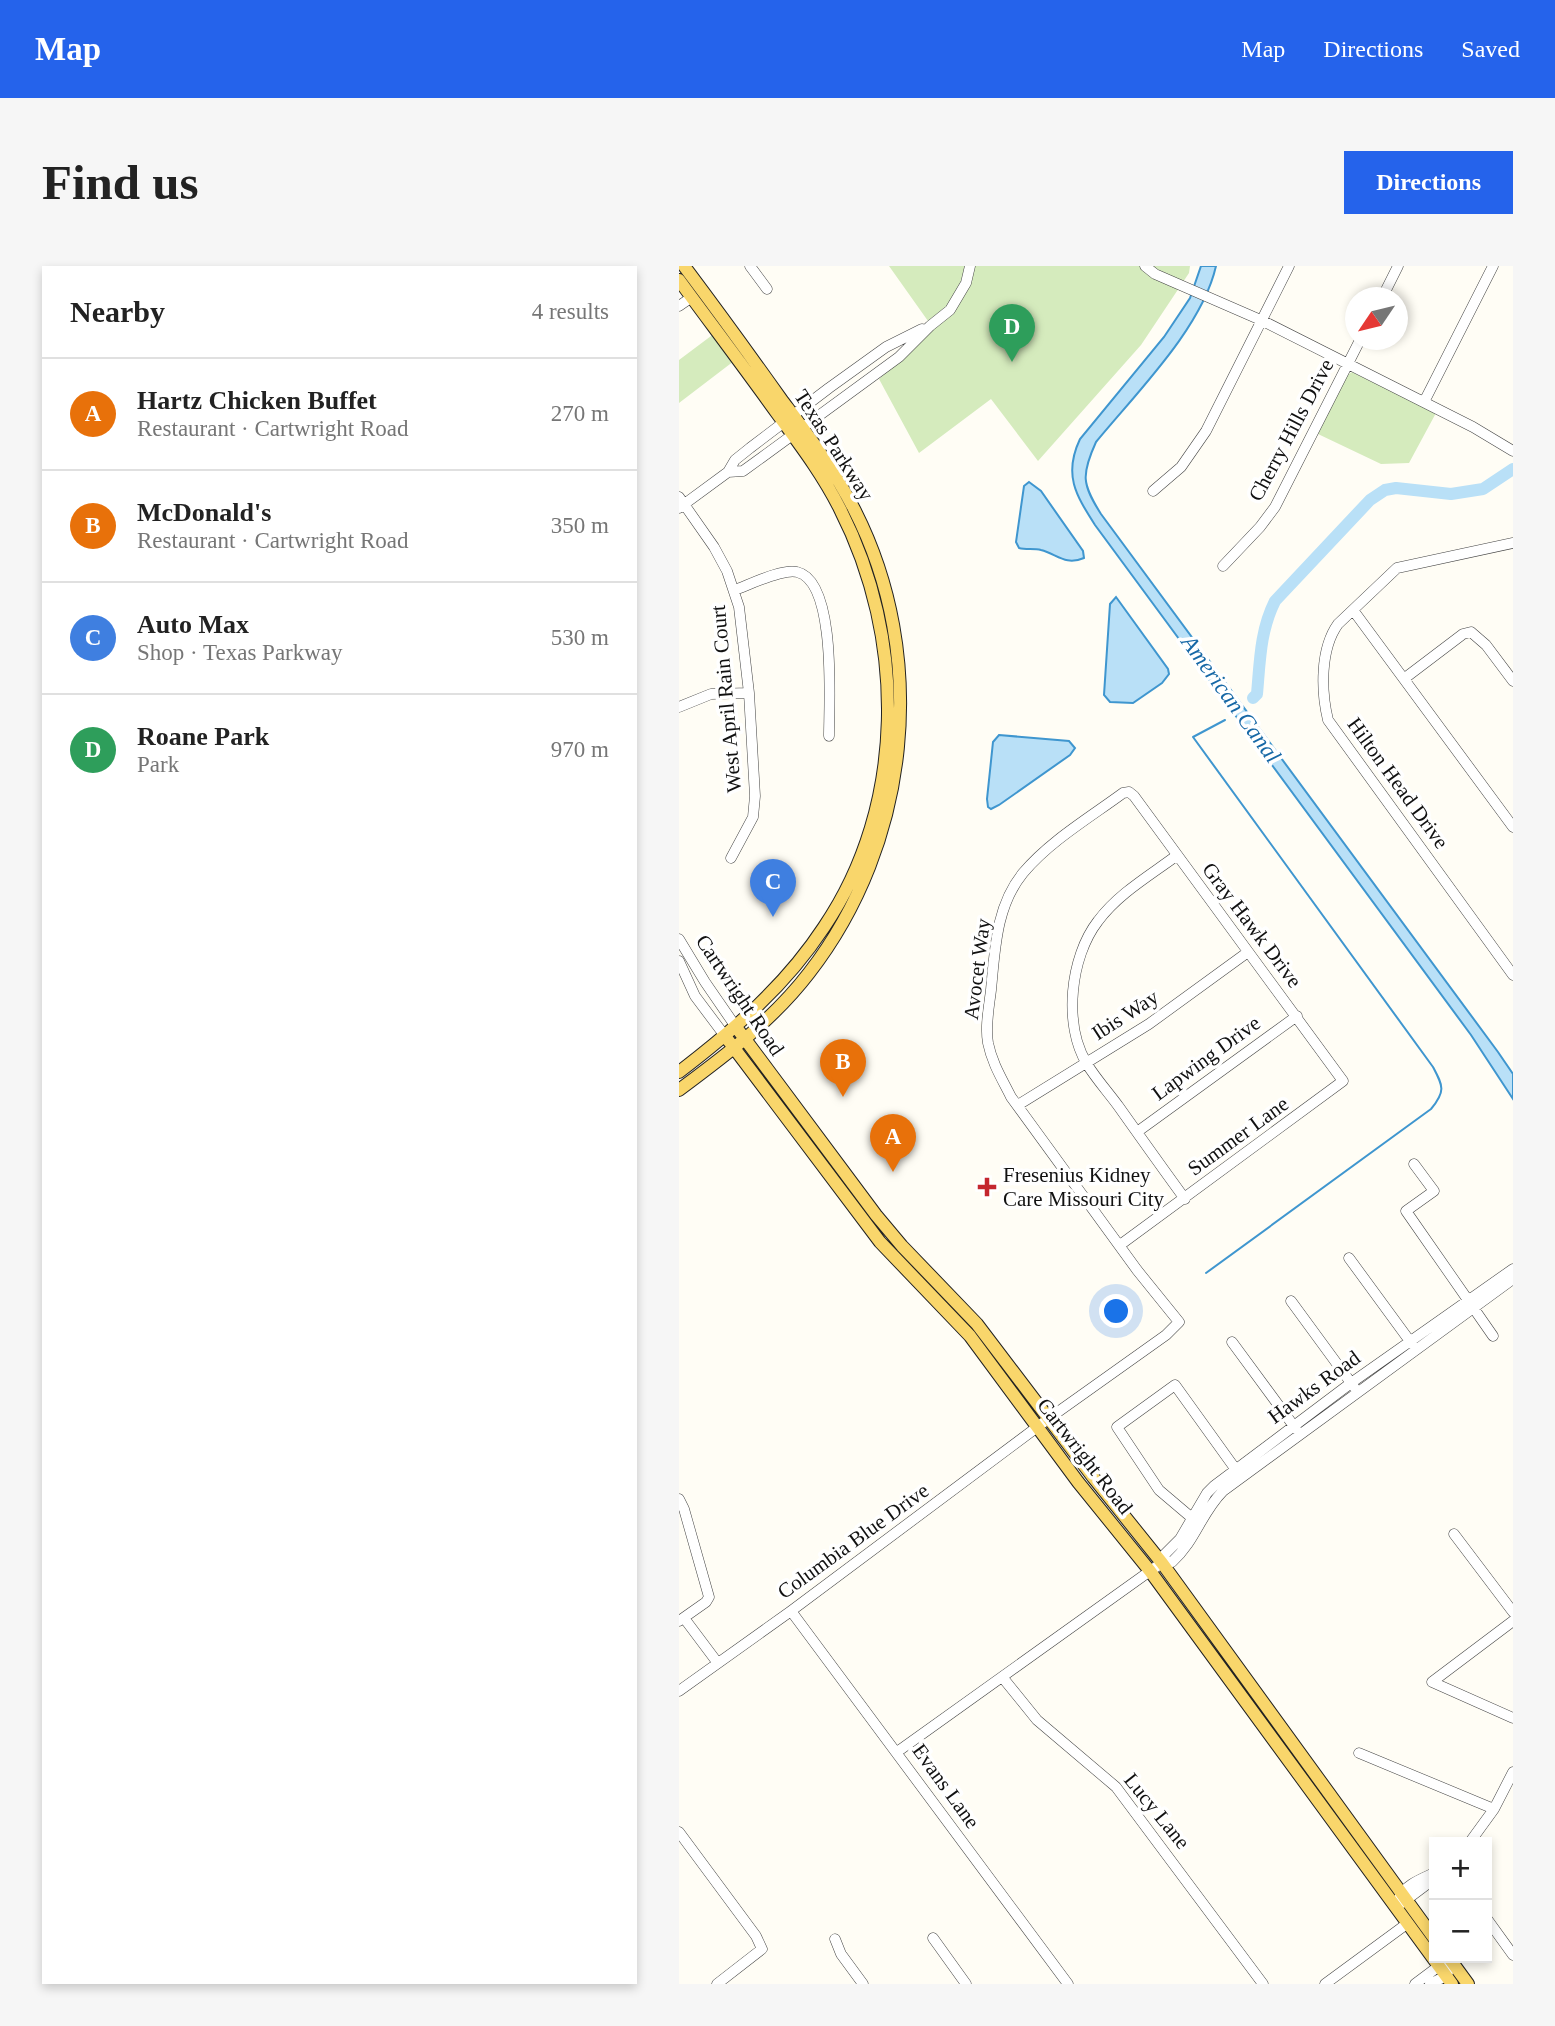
<!DOCTYPE html>
<html lang="en">
<head>
<meta charset="utf-8">
<style>
  body { margin:0; font-family:"Times New Roman",serif; background:#f6f6f6; color:#222 }
  .controls { position:absolute; right:21px; bottom:21px; display:grid; overflow:hidden; border-radius:0px; box-shadow:0 4px 10px #0003 }
  .controls button { width:63px; height:63px; display:grid; place-items:center; padding:0; border:0; border-bottom:2px solid #e0e0e0; background:#fff; color:#222; font:35px sans-serif }
  .compass { position:absolute; left:666px; top:21px; width:63px; height:63px; border-radius:50%; background:#fff; box-shadow:0 4px 10px #0003; rotate:235deg }
  .you { position:absolute; left:438px; top:1046px; width:24px; height:24px; margin:-18px; border:5px solid #fff; border-radius:50%; background:#1a73e8; box-shadow:0 0 0 10px #1a73e833 }
  .badge { display:grid; place-items:center; width:46px; height:46px; border-radius:50%; background:#2563eb; color:#fff; font-size:23px; font-weight:700 }
  .pin { position:absolute; translate:-50% -58px; filter:drop-shadow(0 2px 4px #0008) }
  .pin::after { content:''; position:absolute; top:37px; width:24px; height:21px; background:inherit; clip-path:polygon(0 0,100% 0,50% 100%) }
  .list { margin:0; padding:0; list-style:none }
  h2 { display:flex; justify-content:space-between; align-items:center; height:91px; margin:0; padding:0 28px; font-size:30px }
  h2 small { font-size:23px; font-weight:400; color:#767676 }
  .list li { display:grid; grid-template-columns:46px 1fr auto; gap:21px; align-items:center; box-sizing:border-box; height:112px; padding:0 28px; border-top:2px solid #e0e0e0 }
  .list b { display:block; font-size:26px; white-space:nowrap }
  .list p { margin:0; font-size:23px; white-space:nowrap; color:#767676 }
  .list em { font-size:23px; font-style:normal; color:#767676 }
  .map { position:relative; flex:none; width:834px; height:1718px; overflow:hidden; border-radius:0px }
  header { display:flex; align-items:center; gap:42px; box-sizing:border-box; height:98px; padding:0 35px; background:#2563eb; color:#fff }
  header strong { font-size:33px }
  nav { display:flex; gap:38px; margin-inline-start:auto; font-size:24px }
  .intro { display:flex; align-items:center; justify-content:space-between; box-sizing:border-box; height:168px; padding:0 42px }
  h1 { margin:0; font-size:49px }
  .button { padding:18px 32px; border-radius:0px; background:#2563eb; color:#fff; font-size:24px; font-weight:700 }
  main { display:flex; gap:42px; padding:0 42px }
  aside { flex:1; background:#fff; border-radius:0px; box-shadow:0 4px 10px #0003 }
  .map>svg:first-child { display:block }
</style>
</head>
<body>
<header>
<strong>Map</strong>
<nav><a>Map</a><a>Directions</a><a>Saved</a></nav>
</header>
<div class="intro"><h1>Find us</h1><a class="button">Directions</a></div>
<main>
<aside>
<h2>Nearby<small>4 results</small></h2>
<ul class="list">
<li><span class="badge" style="background:#e8710a">A</span><div><b>Hartz Chicken Buffet</b><p>Restaurant · Cartwright Road</p></div><em>270 m</em></li>
<li><span class="badge" style="background:#e8710a">B</span><div><b>McDonald's</b><p>Restaurant · Cartwright Road</p></div><em>350 m</em></li>
<li><span class="badge" style="background:#3f7fe0">C</span><div><b>Auto Max</b><p>Shop · Texas Parkway</p></div><em>530 m</em></li>
<li><span class="badge" style="background:#2e9e5b">D</span><div><b>Roane Park</b><p>Park</p></div><em>970 m</em></li>
</ul>
</aside>
<div class="map">
<svg width="834" height="1718" viewBox="0 0 834 1718">
  <rect width="100%" height="100%" fill="#fffdf5"/>
  <path fill="#d5ebbd" d="M 210,0 L 511,0 L 510,7 L 462,79 L 359,195 L 312,133 L 240,187 L 200,113 L 239,78 L 249,55 Z
    M 36,67 L 55,95 L 0,137 L 0,94 Z
    M 673,106 L 757,147 L 730,197 L 702,198 L 639,168 L 667,110 Z"/>
  <path fill="#b9e0f7" stroke="#3f96cf" stroke-width="2" d="M 522,0 L 537,0 C 523,62 458,126 417,176 C 402,209 403,218 422,248 L 819,786 L 834,808 L 834,833 L 792,769 L 416,259 C 397,229 384,209 401,173 L 485,71 L 511,32 Z
    M 350,216 L 362,225 L 404,285 L 405,292 C 386,300 378,288 362,284 C 355,282 347,284 340,282 L 337,276 L 345,220 Z
    M 437,331 L 489,403 L 490,408 L 483,417 L 454,437 L 431,436 L 425,429 L 431,338 Z
    M 320,469 L 390,475 L 396,482 L 391,489 L 320,539 L 312,543 L 309,541 L 308,533 L 314,476 Z"/>
  <g fill="none" stroke-linecap="round" stroke-linejoin="round">
    <path stroke="#3f96cf" stroke-width="2" d="M 527,1007 L 752,843 C 767,825 764,820 754,801 L 514,471 L 546,454"/>
    <path stroke="#b9e0f7" stroke-width="12" d="M 574,432 L 578,428 C 581,395 581,365 596,335 L 691,234 L 706,224 L 717,222 L 772,228 L 804,223 L 834,203"/>
    <g stroke="#444" stroke-width="11">
      <path id="minor" d="M 71,0 L 88,23
        M 466,0 L 476,8 L 584,55 L 794,161 L 834,185
        M 703,32 L 719,0
        M 0,40 L 13,31
        M 745,136 L 814,0
        M 49,206 L 64,205 L 82,192 L 220,91 L 251,60 L 271,44 L 287,17 L 291,0
        M 474,225 L 502,201 L 527,165 L 610,0
        M 0,231 L 35,281 L 48,305 L 60,341 L 70,427 L 76,530 L 74,551 L 52,592
        M 0,242 L 49,206 L 56,194 L 71,182 L 150,122 L 207,81 L 243,63
        M 834,277 L 718,302 L 659,358 C 641,383 642,425 649,454 L 834,709
        M 544,300 L 581,261 L 596,241 L 681,74
        M 56,324 C 70,319 104,302 118,306 C 158,315 150,438 150,470
        M 674,344 L 834,561
        M 726,412 L 784,368 L 792,366 L 807,379 L 834,415
        M 0,441 L 32,428 L 70,427
        M 497,590 C 470,610 439,628 419,655 C 391,691 384,759 408,798 C 417,813 430,827 440,841 C 462,872 484,903 506,933
        M 0,673 L 26,716 L 57,761
        M 0,695 L 16,730 L 46,770
        M 339,839 L 470,758 L 569,686
        M 458,866 L 618,750
        M 735,898 L 755,925 L 727,945 L 814,1070
        M 670,992 L 733,1078
        M 612,1035 L 675,1121
        M 553,1076 L 617,1163
        M 0,1233 L 5,1243 L 30,1331 L 27,1336 L 0,1355
        M 513,1252 L 480,1224 L 438,1161 L 496,1119 L 560,1208
        M 775,1268 L 834,1346
        M 486,1295 L 485,1289 L 501,1273 L 528,1227 L 535,1220 L 672,1117 L 834,1003
        M 112,1345 L 389,1718
        M 5,1352 L 38,1396
        M 834,1355 L 753,1416 L 834,1452
        M 324,1412 L 358,1454 L 437,1521 L 584,1718
        M 0,1425 L 112,1345 L 369,1153 L 487,1069 L 500,1056 L 458,1004 L 332,831 C 323,813 313,797 309,777 C 306,760 310,741 312,724 C 316,683 317,640 344,607 C 371,575 410,552 444,527 L 450,526 L 455,530 L 664,815 L 441,979
        M 218,1486 L 471,1305 L 486,1295 L 493,1296 C 517,1274 522,1247 544,1225 L 834,1013
        M 680,1487 L 815,1543
        M 0,1566 L 77,1670 L 83,1683 L 38,1718
        M 791,1576 L 815,1543 L 834,1506
        M 720,1632 C 726,1619 742,1613 755,1607
        M 723,1637 L 755,1613
        M 808,1653 L 834,1689
        M 254,1672 L 287,1718
        M 156,1673 L 162,1688 L 184,1718
        M 646,1718 L 729,1657
        M 736,1718 L 760,1700 L 774,1698
        M 751,1718 L 767,1710 L 770,1704"/>
    </g>
    <g stroke="#222" stroke-width="14">
      <path id="major" d="M 0,14 C 33,59 67,104 100,150 C 122,180 144,209 161,243 C 227,372 228,539 145,661 C 107,719 55,764 0,806
        M 57,761 L 197,949 L 223,980 L 298,1058 L 414,1211 L 483,1297 L 755,1672
        M 46,770 L 201,976 L 291,1070 L 399,1216 L 471,1305 L 773,1718
        M 0,824 C 47,789 94,754 130,707 C 231,577 251,391 175,243 C 155,203 128,168 102,133 C 70,88 38,44 5,0
        M 770,1692 L 789,1718"/>
    </g>
    <use href="#minor" stroke="#fff" stroke-width="10"/>
    <use href="#major" stroke="#f9d66b" stroke-width="12"/>
  </g>
  <path fill="#c4262e" stroke="#fff" stroke-width="2.5" d="M304.5 910.5h7v7h7v7h-7v7h-7v-7h-7v-7h7z"/>
  <g text-anchor="middle" dominant-baseline="central" stroke-width="7" stroke-linejoin="round" paint-order="stroke">
    <g font-size="21" fill="#111" stroke="#fff">
      <text transform="translate(612 164) rotate(-62)">Cherry Hills Drive</text>
      <text transform="translate(155 179) rotate(57)">Texas Parkway</text>
      <text transform="translate(47 433) rotate(-95)">West April Rain Court</text>
      <text transform="translate(719 517) rotate(54)">Hilton Head Drive</text>
      <text transform="translate(573 659) rotate(53)">Gray Hawk Drive</text>
      <text transform="translate(298 703) rotate(-83)">Avocet Way</text>
      <text transform="translate(61 729) rotate(56)">Cartwright Road</text>
      <text transform="translate(446 749) rotate(-33)">Ibis Way</text>
      <text transform="translate(527 792) rotate(-36)">Lapwing Drive</text>
      <text transform="translate(559 870) rotate(-36)">Summer Lane</text>
      <text transform="translate(635 1121) rotate(-36)">Hawks Road</text>
      <text transform="translate(406 1190) rotate(52)">Cartwright Road</text>
      <text transform="translate(174 1275) rotate(-36)">Columbia Blue Drive</text>
      <text transform="translate(267 1520) rotate(54)">Evans Lane</text>
      <text transform="translate(478 1545) rotate(51)">Lucy Lane</text>
    </g>
    <g font-size="21" fill="#111" stroke="#fff" text-anchor="start">
      <text x="324" y="909">Fresenius Kidney<tspan x="324" dy="24">Care Missouri City</tspan></text>
    </g>
    <g font-size="23" font-style="italic" fill="#1768a6" stroke="#fff">
      <text transform="translate(552 433) rotate(54)">American Canal</text>
    </g>
  </g>
</svg>
<div class="controls">
<button>+</button>
<button>−</button>
</div>
<svg class="compass" viewBox="-18 -18 36 36"><path d="M0-13l5 13h-10z" fill="#e53935"/><path d="M0 13l5-13h-10z" fill="#767676"/></svg>
<div class="you"></div>
<div class="pin badge" style="left:214px;top:906px;background:#e8710a">A</div>
<div class="pin badge" style="left:164px;top:831px;background:#e8710a">B</div>
<div class="pin badge" style="left:94px;top:651px;background:#3f7fe0">C</div>
<div class="pin badge" style="left:333px;top:96px;background:#2e9e5b">D</div>
</div>
</main>
</body>
</html>
